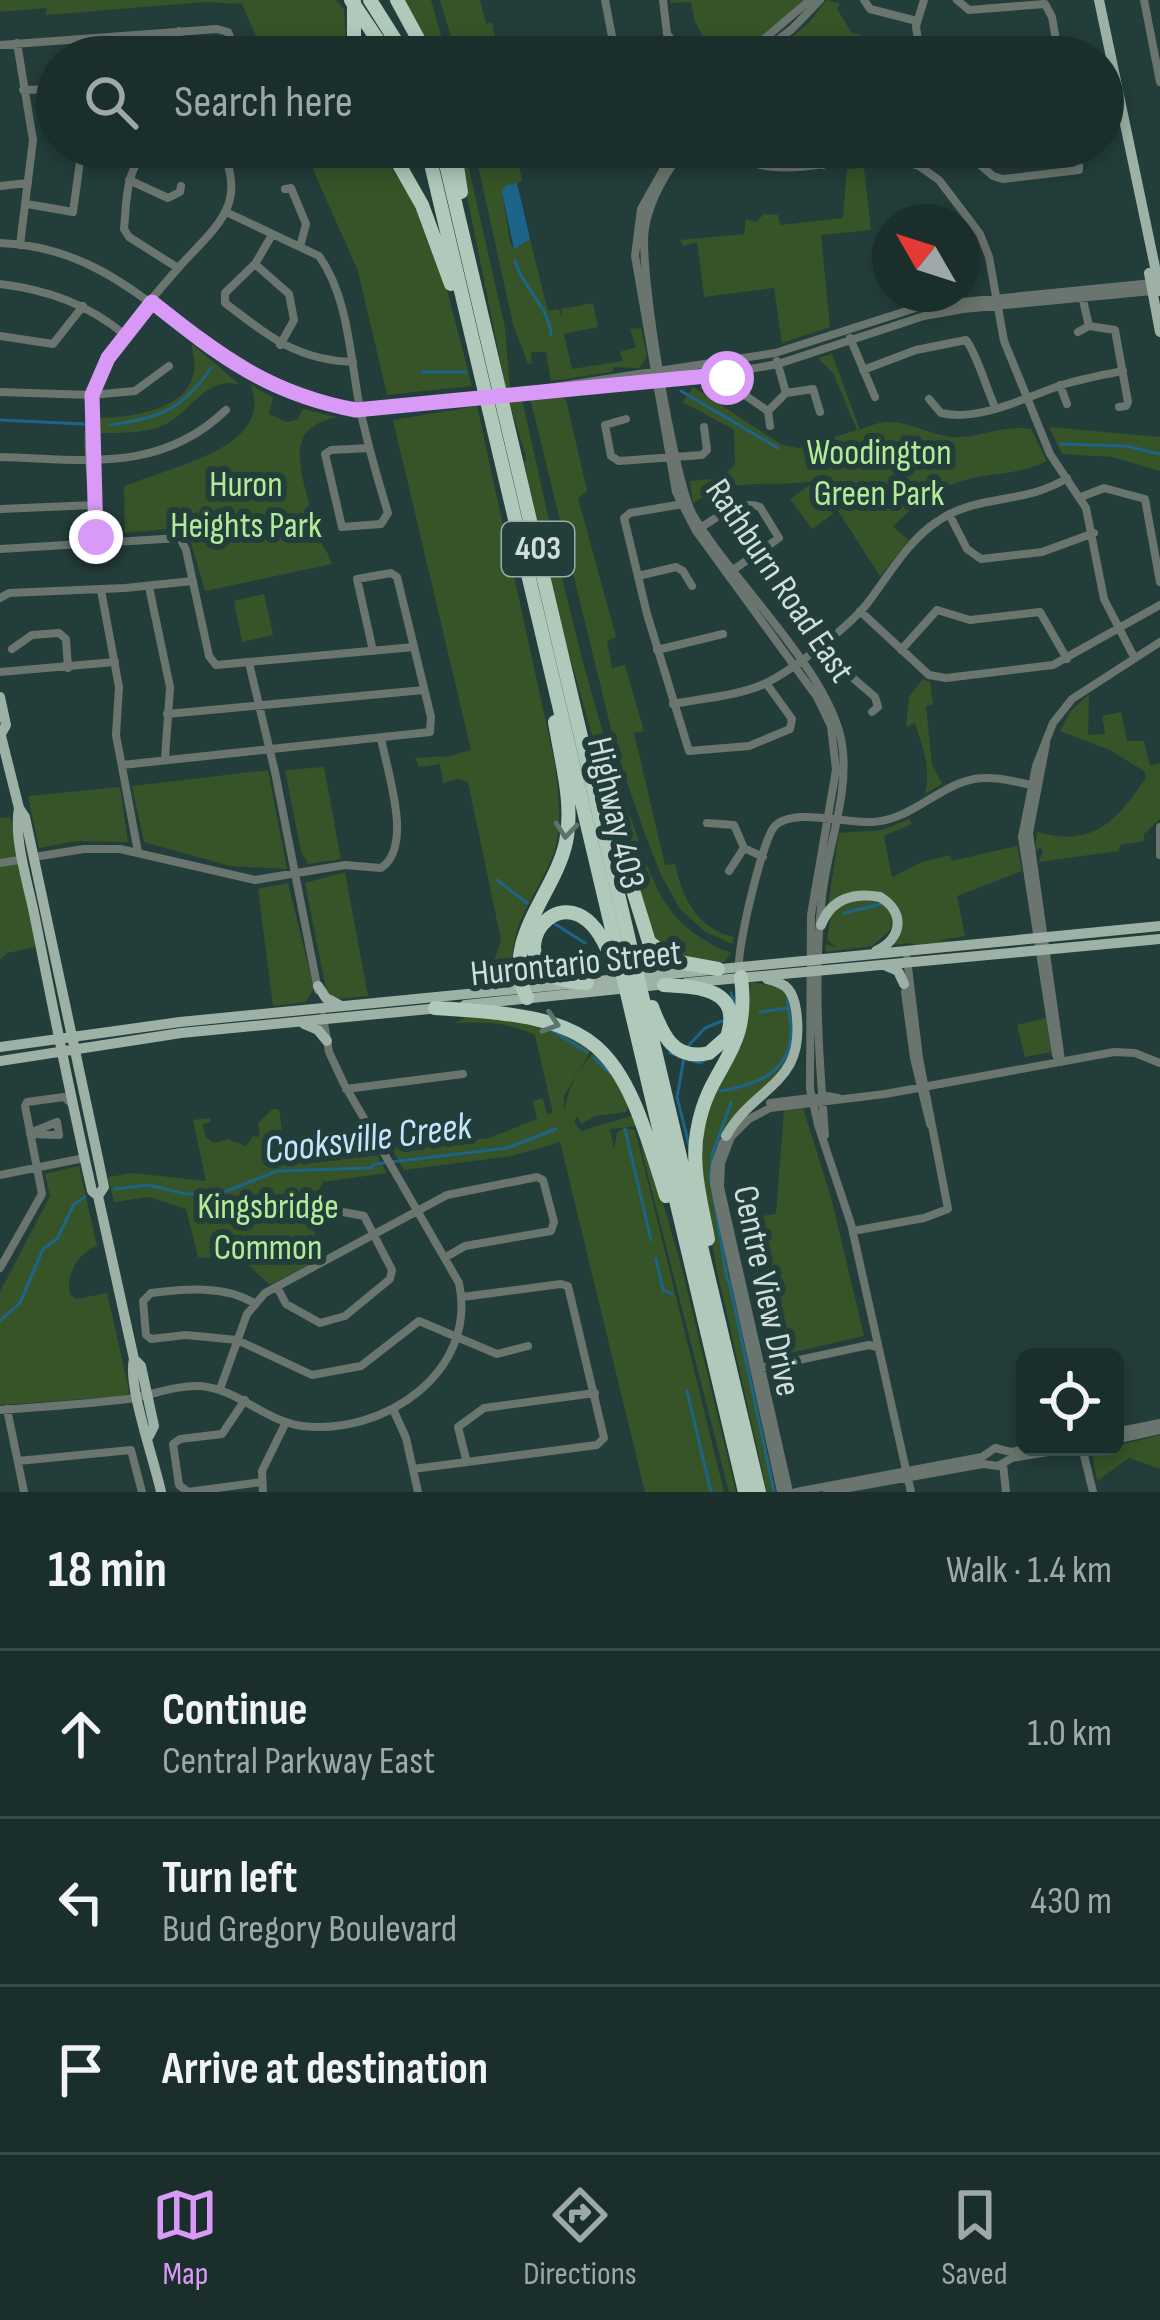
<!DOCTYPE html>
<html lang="en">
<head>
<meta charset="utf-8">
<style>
  body { margin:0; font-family:"Sofia Sans Condensed",sans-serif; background:#233634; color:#f1f3f6 }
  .controls { position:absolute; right:36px; bottom:36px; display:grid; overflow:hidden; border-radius:18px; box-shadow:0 6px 18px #0003 }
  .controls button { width:108px; height:108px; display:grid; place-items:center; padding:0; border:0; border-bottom:3px solid #384a48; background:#1a2e2c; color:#f1f3f6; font:60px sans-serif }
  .compass { position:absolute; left:872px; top:204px; width:108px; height:108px; border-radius:50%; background:#1a2e2c; box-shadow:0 6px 18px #0003; rotate:309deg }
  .stop { position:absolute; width:36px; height:36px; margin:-27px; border:9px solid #d99af7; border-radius:50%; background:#fff }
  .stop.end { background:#d99af7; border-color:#fff; box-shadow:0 3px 12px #0008 }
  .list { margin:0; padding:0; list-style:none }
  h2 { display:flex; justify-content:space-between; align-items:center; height:156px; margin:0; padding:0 48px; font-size:51px }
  h2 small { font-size:39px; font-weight:400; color:#9fa8a9 }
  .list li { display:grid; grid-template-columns:78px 1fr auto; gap:36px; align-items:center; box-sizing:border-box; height:168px; padding:0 48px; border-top:3px solid #384a48 }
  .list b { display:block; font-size:45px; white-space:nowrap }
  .list p { margin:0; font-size:39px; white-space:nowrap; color:#9fa8a9 }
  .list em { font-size:39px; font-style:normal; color:#9fa8a9 }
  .icon { flex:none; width:66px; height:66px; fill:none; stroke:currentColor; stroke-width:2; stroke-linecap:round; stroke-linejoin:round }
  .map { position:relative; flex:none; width:1160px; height:1492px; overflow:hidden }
  .search { position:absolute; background:#1a2e2c; box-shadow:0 6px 18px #0003; left:36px; right:36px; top:36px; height:132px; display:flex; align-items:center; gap:30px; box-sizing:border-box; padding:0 42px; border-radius:66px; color:#9fa8a9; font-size:45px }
  .sheet { height:660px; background:#1a2e2c }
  nav { display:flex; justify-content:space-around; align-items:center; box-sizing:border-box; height:168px; border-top:3px solid #384a48; background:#1a2e2c; font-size:33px; color:#9fa8a9 }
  nav a { display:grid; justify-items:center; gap:6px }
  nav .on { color:#d99af7 }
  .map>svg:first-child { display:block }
</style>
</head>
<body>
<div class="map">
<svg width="1160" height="1492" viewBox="0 0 1160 1492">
  <rect width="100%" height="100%" fill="#233d3a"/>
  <path fill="#375428" d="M 0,0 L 336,0 L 344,9 L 347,57 L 265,57 L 242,4 L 205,2 L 45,15 L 47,8 L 0,12 Z
    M 404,0 L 431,0 L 447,57 L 432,57 Z
    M 440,0 L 480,0 L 486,24 L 492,22 L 499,57 L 457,57 Z
    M 671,0 L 804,0 L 736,57 L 715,57 L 695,22 L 691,2 L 669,3 Z
    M 826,0 L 840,4 L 837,9 L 851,32 L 891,44 L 894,56 L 890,49 L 877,44 L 863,57 L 766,57 L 809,23 Z
    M 303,147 L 378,147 L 417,208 L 440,263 L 472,386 L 387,395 L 358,271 Z
    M 457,147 L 464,147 L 505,328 L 510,388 L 506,389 Z
    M 474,147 L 516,147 L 522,181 L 502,192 L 510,242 L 513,248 L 530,239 L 548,311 L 559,309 L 562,319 L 561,309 L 593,303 L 598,327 L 564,334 L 572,369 L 623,361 L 620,352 L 636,347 L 630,329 L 641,328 L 647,357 L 639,368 L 614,367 L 612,372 L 551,381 L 546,352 L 531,352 L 532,363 L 528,364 L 513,324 Z
    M 864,168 L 871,230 L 821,235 L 830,327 L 782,343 L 774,288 L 704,297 L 697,242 L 684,246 L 680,240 L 744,234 L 746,219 L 756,222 L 764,214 L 778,215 L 780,225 L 843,218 L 847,169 Z
    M 192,344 L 239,384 C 203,378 194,409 166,424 C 145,434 120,433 98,433 L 96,418 C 127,417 186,413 194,372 C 196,364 192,353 192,344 Z
    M 832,354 L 860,430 C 900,410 916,433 953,437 C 979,439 1001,424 1031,429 L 1047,461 C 1026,472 1006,472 983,476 C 948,481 917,500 893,527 L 909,540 L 880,576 L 818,480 C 768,490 742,473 693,503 L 690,481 L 720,478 L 735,465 L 734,430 L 683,402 L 693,387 L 782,445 L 799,448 L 857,430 L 833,373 L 818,358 Z
    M 250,384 L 273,398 L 269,414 L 287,422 L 297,420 L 303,409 L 337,417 C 291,427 297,455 306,492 C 310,507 312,525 319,539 C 324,548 329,554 332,564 L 205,591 L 188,532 L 177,528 L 125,533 L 124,487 C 165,467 278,449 250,384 Z
    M 554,397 L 566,399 L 587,491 L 578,498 L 616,637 L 607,641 L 612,668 L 625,665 L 644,731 L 634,733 L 665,865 L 675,864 C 682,897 697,929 734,937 L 732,944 L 704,931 L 680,909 L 661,875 L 644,831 L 618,757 L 530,398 Z
    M 522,399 C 553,537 581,676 628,810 C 640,843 649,882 671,911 C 687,931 708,944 731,953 L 724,962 L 696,961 L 662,950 L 644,921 L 565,639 L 524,462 L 527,460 L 509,401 Z
    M 477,406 L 555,764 C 558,795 564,830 551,860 C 530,908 510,921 512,977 L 489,977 L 501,940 L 468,782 L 458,779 L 443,783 L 440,764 L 419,767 L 415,758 L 450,756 L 471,750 L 393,420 Z
    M 1049,427 L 1160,437 L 1160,471 L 1112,457 L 1062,454 Z
    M 811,484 L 833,514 L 812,529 L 790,499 Z
    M 264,594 L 273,635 L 242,642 L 234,601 Z
    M 923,679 L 930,682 L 933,704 L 926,706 L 932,765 L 942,784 L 925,794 C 931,768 923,747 915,723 L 906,727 L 909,697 Z
    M 1089,694 L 1088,735 L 1105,734 L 1102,716 L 1121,712 L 1127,741 L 1144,741 L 1150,766 L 1160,763 L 1160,819 L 1144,834 L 1144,841 L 1120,845 L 1119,851 L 1038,862 L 1043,853 L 1041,847 L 1035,851 L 1037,832 C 1094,848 1116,821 1146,778 L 1144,771 L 1110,750 L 1060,731 L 1070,712 Z
    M 324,767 L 341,859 L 308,864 L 301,852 L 285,770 Z
    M 268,770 L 287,869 L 230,866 L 144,842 L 132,786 Z
    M 120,787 L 128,842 L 76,841 L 39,848 L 28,796 Z
    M 10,817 L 36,947 L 7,953 L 0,960 L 0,818 Z
    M 909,819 L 912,824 L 884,836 L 892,877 L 922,862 L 950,855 L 952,861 L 1017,846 L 1022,871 L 957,896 L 965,936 L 935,941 L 964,941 L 915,947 L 913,943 L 891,945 L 899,933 L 881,895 L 828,905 L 839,833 L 883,830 Z
    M 345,872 L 368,996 L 335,999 L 326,989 L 305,883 Z
    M 288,883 L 314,989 L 305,1002 L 273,1006 L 258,889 Z
    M 859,900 L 881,902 L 892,913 L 891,929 L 872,946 L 826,952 L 826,944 L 837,948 L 827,940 L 832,909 Z
    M 750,982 L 785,988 L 796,1028 L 791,1061 L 722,1134 L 712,1159 L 711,1187 L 776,1492 L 767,1492 L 715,1261 L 700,1172 L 705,1112 L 743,1041 L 749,1017 Z
    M 468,1016 L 548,1024 L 591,1050 L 564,1096 L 564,1114 C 566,1093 578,1066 596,1051 L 614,1069 L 633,1110 L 627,1107 L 627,1112 L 596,1116 L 581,1124 L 577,1116 L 574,1122 L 581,1131 L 634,1115 L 639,1126 L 610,1129 L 614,1149 L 617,1133 L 624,1128 L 635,1130 L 724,1492 L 645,1492 L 560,1142 L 512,1156 L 404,1170 L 392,1149 L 394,1137 L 414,1135 L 416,1146 L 489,1138 L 537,1119 L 533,1101 L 543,1098 L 547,1114 L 553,1113 L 535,1035 C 509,1022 484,1022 455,1023 Z
    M 1046,1018 L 1051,1052 L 1025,1057 L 1017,1025 Z
    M 803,1108 L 832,1201 L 864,1336 L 777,1356 L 742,1219 L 776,1214 L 784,1110 Z
    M 273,1109 L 279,1109 L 283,1138 L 289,1148 L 301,1152 L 316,1146 L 322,1151 L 344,1146 L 346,1156 L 374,1149 L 387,1173 L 323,1182 C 309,1210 309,1227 324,1256 L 270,1285 L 245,1262 L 198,1257 L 186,1209 L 149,1197 L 114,1202 L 108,1177 L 133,1173 L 206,1181 L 193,1120 L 210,1118 L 211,1122 L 203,1124 L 205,1136 L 213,1143 L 228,1139 L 246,1146 L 253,1136 L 260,1137 L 258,1123 Z
    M 645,1141 L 682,1269 L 736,1492 L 729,1492 L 643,1156 L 641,1143 Z
    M 79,1166 L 97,1246 C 77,1254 66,1274 70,1295 L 77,1299 L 107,1293 L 129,1390 L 127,1396 L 0,1405 L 0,1292 L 50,1196 L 45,1174 Z
    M 1160,1435 L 1160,1469 L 1129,1458 L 1097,1481 L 1092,1452 Z"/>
  <path fill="#1d648b" d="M 517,183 L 530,239 L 514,249 L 502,192 L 506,185 Z"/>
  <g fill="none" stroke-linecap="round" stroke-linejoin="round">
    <path stroke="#1d648b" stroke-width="3" d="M 515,261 C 523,289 549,306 551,335
      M 422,372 L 466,372
      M 681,391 L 778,448
      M 0,420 L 84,424
      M 110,425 C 160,418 182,410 211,368
      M 1061,444 L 1126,446 L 1160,454
      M 497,880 L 527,903
      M 844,913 L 881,904
      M 555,924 L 585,943
      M 731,993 L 736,1006
      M 760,1012 L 787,1008
      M 553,1031 L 587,1052
      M 689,1045 L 705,1028 L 722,1021
      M 670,1053 L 700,1063 L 726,1048
      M 594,1058 L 610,1073
      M 684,1058 L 677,1097 L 690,1149
      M 720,1091 C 752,1086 787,1075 791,1037 C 793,1024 787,1012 788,999
      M 625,1129 L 651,1240
      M 114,1189 L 148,1185 L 186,1194 L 219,1194 L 277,1171 L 370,1168 L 375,1164 L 507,1148 L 556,1129
      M 656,1259 L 663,1290 L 672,1294
      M 727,1279 L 710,1175 L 713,1152 L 731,1103
      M 729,1281 L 774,1492
      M 0,1321 L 20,1303 L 43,1249 L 57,1239 L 74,1204 L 85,1197
      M 687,1391 L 711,1492"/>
    <path stroke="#6b756f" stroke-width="8" d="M 605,0 L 616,57
      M 663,0 L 667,34 L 686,57
      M 864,0 L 870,9 L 917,21
      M 957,0 L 969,10 L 1045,4 L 1052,17 L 1059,57
      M 1144,0 L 1160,82
      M 179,31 L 183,57
      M 17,43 L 33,140 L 20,245
      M 0,45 L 217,29 L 228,32 L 238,57
      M 743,57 L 810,0
      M 756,57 L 792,29 L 820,0
      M 920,57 L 916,26 L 924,0
      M 23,90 L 57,89
      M 150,147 C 125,169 127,197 124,229 L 129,237 L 178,268
      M 676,147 L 641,209 L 635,256 L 676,492 L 696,531 L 817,697 L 831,726 L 836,770 L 811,915 L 810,1089 L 818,1125 L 851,1224 L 911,1492
      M 685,147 C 667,172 650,197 645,228 C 638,267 674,481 693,515 C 731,580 831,673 842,744 C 850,793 827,848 822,897 C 813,976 819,1057 825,1135
      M 716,147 C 784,189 829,152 899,160 L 919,166 L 939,180 L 980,234 L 989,257 L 1004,341 L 1050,454 L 1086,508 L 1104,599 L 1134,657
      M 821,147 L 823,165
      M 876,147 L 876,159
      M 959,147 L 993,176 L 1003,179 L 1079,170 L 1079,147
      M 228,161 L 259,147
      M 923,168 L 935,147
      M 129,180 L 168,198 L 180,192 L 181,186
      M 0,186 L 28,183
      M 285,189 L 291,188 L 306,224 L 300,247
      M 27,204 L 73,212 L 82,147
      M 226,212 L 319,256 C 348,296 350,356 359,403 C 366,440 377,477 388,513 L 381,524 L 342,527 L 325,454 L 331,450 L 369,448
      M 272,235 L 255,264 L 225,293 L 225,303 C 269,336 296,360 353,362
      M 0,243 C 132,247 186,360 297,397 C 360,417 422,404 487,396
      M 255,264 L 289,294 L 294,320 L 280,345
      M 0,284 C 48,290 88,304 125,335
      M 1083,300 L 1089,326
      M 1078,332 L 1089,326 L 1115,330 L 1128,402 L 1126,406 L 1119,407
      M 0,336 L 53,344 L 83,306
      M 850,338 L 875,397
      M 863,370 L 916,350 L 966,340 C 977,354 986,388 995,407
      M 727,373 L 727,383 L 768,411 L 786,393 L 777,361
      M 1060,385 L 1067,404
      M 554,389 L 566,391 L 727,373 L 778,364 L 924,316 L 963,309 L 1152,291
      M 0,392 L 92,395 L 135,391 L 169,366
      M 786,393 L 813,389 L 820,412
      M 502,395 L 775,353 L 922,306 L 1153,283
      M 929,399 L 941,413 C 978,422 1024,398 1059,386 C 1080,379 1102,375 1123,371
      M 768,411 L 770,426
      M 626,419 L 605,425 L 611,456 L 619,461 L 702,455 L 707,450 L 704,427
      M 0,457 C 85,459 159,474 226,410
      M 1081,497 L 1104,488 L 1145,499 L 1160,582
      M 683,504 L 630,513 L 624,518 L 647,614 L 689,751 L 749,746 L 790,729 L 792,719 L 766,683
      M 0,509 L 95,505
      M 949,514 L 967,549 L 981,559 L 1042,552 L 1094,533
      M 700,528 C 718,517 740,499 760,507 L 779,538 L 733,570
      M 97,544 C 93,493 80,427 98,378 C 110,347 157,292 180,266 C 216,226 249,205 221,147
      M 0,549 L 180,538 L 186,550 L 209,656 L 216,665 L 414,647
      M 638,576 L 676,567 L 683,571 L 692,586
      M 149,587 L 170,687 L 165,759
      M 101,590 L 119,687 L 116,735 L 138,852
      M 792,590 L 854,679 L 875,697 L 878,707 L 872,712
      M 0,598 L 9,593 L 125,588 L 193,581
      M 860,611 L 929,675 L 946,678 L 1053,665 L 1160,605
      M 12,649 L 32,635 L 59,633 L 66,639 L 68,668
      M 657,650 L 723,634
      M 901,650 L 937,610 L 970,620 L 1040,612 L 1067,659
      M 249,663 L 275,772 L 318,990
      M 0,672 L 115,662
      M 673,704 C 702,698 738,696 764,684 C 793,670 845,630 866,605 C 888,577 908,540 938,521 C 979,493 1025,505 1067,478
      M 167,714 L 424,690
      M 1046,744 L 1029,833 L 1061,1060
      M 122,765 L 430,732 L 431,717 L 397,577 L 391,573 L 357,579 L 373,651
      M 707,823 L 734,825 L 744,848 L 763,857
      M 1160,827 L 1160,855
      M 34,857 L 84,849 L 120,849 L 255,880 L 345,865 L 381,868 C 414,846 387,772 381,738
      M 0,863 L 19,860
      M 729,871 L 744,848
      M 739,967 C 737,948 763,837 775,826 C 793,807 847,824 873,822 C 911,820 938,786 974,779 C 996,775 1017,783 1038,786
      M 905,992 L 914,1058 L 930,1124
      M 1061,1062 L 1056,1055 L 1022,837 L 1036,766 L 1053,723 L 1072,699 L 1160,642
      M 346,1089 L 463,1074
      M 770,1103 L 827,1096 L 838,1098
      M 30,1133 L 57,1122 L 59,1135 L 30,1134
      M 723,1142 L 715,1165 L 714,1184 L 781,1492
      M 0,1175 L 84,1158
      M 853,1231 L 924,1218 L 948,1209 L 919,1058 L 907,959
      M 0,1268 L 42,1194 L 25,1106 L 27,1102 L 64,1097 L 73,1105
      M 277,1287 L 286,1304 L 320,1323 L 345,1316 L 390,1279 L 392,1270 L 364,1216 L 343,1212
      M 254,1303 C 224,1285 185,1289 151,1293 L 143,1301 L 146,1335 L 151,1339 L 186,1335 L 237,1340 L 312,1375 L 361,1366 L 419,1321 L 497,1354 L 528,1346
      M 757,1369 L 869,1345 L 877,1347
      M 220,1389 L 247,1314 L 265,1293 L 447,1195 L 537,1177 L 543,1180 L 554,1222 L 551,1231 L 465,1246 L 446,1257
      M 245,1400 L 222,1434 L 180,1439 L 173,1444 L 179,1485 L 188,1492 L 261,1482
      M 7,1409 L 24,1492
      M 393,1409 L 406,1438 L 418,1492
      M 0,1410 C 43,1407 86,1404 128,1399 C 152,1395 177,1385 200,1386 C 239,1389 264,1421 302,1426 C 384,1436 478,1372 459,1283 L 344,1084 L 329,1052 L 323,1017
      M 1115,1432 L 1160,1423
      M 1115,1440 L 1160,1430
      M 1082,1447 L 1093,1492
      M 466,1459 L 458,1427 L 484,1408 L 595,1393
      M 18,1461 L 131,1450 L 142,1492
      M 1003,1464 L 1006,1492
      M 413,1469 L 597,1445 L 604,1438 L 568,1286 L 561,1284 L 462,1297
      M 263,1492 L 262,1471 L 286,1422
      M 789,1492 L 720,1187 L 721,1163 L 731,1137 L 749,1119 L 770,1108 L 885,1094 L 1114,1052 L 1135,1053 L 1160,1063
      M 796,1492 L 982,1457 L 995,1448 L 1011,1452 L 1035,1447
      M 827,1492 L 983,1464 L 998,1466 L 1012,1458 L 1077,1447"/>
    <path stroke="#9db1a6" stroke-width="10" d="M 1099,0 L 1160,291
      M 1149,273 L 1160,332
      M 0,697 L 6,725 L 1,734
      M 0,732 L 19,808 L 25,817 L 95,1144 L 104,1187 L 98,1196
      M 19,808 C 13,838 29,887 35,918 C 53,1009 71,1100 92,1191 L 98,1196 L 134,1359 C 127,1385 155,1462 161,1492
      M 821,925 C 831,899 853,892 880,897 C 905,912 903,938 876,951
      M 884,965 L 898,971 L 904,984
      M 686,983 L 1160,939
      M 318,986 L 326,998 L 341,1006
      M 465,1005 L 667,984
      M 304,1024 L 318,1030 L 327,1041
      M 0,1047 L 180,1022 L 1160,926
      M 0,1061 L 181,1033 L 440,1008
      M 726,1136 C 756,1083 807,1086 796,1010 C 793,991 787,983 767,979
      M 134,1359 L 141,1366 L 154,1426 L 149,1436"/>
    <path stroke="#b0c9bb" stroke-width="14" d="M 351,0 L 389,57
      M 370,0 L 406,57
      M 397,0 L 428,57
      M 354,2 L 354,57
      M 389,147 L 422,205 L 451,284
      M 427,147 L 745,1492
      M 442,147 L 759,1492
      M 454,147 L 461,192
      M 604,796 L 649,942 L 674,961 L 718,969
      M 587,983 C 575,982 561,981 550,975 C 502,944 574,862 610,956
      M 527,998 C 499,942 555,894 566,842 C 574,803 561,760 555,722
      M 652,1007 C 663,1036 674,1061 709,1053 L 727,1037 C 743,988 698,987 664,985
      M 435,1008 C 604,1017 618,1039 666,1196
      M 708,1239 C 701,1202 690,1164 698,1127 C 710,1062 751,1056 741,977"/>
  </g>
  <defs><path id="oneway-chevron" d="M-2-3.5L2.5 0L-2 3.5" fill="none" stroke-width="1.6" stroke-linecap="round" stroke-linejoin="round" transform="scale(3)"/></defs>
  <g stroke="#5b756e">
    <use href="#oneway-chevron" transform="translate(566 830) rotate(96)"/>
    <use href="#oneway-chevron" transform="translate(551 1023) rotate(18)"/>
  </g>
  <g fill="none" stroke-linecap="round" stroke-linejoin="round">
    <path stroke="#d99af7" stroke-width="15" d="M 96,537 L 92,395 L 108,358 L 152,302 C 220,356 269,394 356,410 L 727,374 L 727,378"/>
  </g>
  <g text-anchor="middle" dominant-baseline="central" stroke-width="12" stroke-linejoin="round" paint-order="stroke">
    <rect fill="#233d3a" stroke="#9badab" stroke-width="3" x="502" y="522" width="72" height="54" rx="9"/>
    <g font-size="33" font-weight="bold" fill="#cfdddb">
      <text x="538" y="549">403</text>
    </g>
    <g font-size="36" fill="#b3eb99" stroke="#233d3a">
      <text x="879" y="453">Woodington<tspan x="879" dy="41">Green Park</tspan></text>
      <text x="246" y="485">Huron<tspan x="246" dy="41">Heights Park</tspan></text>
      <text x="268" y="1207">Kingsbridge<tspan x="268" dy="41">Common</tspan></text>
    </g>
    <g font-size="36" fill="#cfdddb" stroke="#233d3a">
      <text transform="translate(779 581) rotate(56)">Rathburn Road East</text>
      <text transform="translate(615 813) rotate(77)">Highway 403</text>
      <text transform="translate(576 964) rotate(-6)">Hurontario Street</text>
      <text transform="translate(766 1291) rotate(78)">Centre View Drive</text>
    </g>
    <g font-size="39" font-style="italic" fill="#c3e6fe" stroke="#233d3a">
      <text transform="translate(368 1139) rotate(-7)">Cooksville Creek</text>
    </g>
  </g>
</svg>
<div class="controls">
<button><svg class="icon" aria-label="locate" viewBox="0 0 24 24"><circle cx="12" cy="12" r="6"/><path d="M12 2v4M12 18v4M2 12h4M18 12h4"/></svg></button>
</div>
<svg class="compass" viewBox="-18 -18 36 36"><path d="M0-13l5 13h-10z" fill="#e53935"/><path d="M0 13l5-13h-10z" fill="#9fa8a9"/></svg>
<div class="stop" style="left:727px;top:378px"></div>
<div class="stop end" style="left:96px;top:537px"></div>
<div class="search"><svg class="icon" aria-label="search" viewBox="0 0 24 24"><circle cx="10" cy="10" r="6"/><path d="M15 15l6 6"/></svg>Search here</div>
</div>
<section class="sheet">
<h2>18 min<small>Walk · 1.4 km</small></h2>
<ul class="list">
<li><svg class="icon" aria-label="ahead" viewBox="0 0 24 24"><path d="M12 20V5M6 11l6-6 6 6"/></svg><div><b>Continue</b><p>Central Parkway East</p></div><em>1.0 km</em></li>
<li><svg class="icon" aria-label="left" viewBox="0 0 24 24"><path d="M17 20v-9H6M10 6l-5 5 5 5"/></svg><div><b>Turn left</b><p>Bud Gregory Boulevard</p></div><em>430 m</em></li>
<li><svg class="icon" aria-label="arrive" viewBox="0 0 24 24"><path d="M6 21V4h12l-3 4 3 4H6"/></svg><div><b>Arrive at destination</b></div></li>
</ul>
</section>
<nav>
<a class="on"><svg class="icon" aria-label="map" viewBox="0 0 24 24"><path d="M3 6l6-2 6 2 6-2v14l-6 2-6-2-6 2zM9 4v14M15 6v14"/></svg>Map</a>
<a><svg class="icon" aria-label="directions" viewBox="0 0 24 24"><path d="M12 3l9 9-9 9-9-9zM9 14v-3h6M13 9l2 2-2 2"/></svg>Directions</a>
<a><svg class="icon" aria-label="saved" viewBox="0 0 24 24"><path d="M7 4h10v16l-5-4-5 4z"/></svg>Saved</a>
</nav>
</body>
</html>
